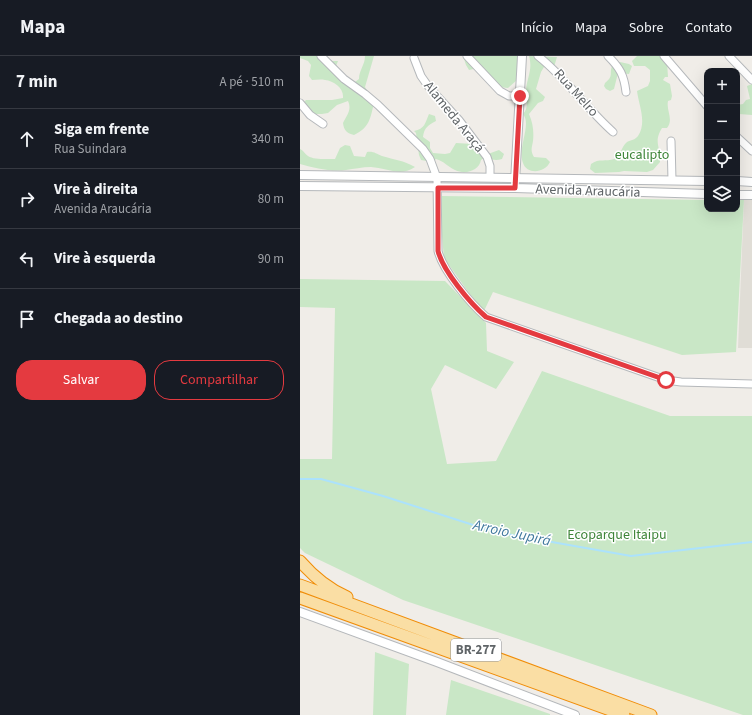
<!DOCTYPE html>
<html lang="pt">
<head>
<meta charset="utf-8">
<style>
  body { margin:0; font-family:"Source Sans 3",sans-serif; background:#242831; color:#f1f3f6 }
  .controls { position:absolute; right:12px; top:12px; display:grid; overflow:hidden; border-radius:8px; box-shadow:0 4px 16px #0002 }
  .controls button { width:36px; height:36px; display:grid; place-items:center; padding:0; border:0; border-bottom:1px solid #363941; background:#171b24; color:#f1f3f6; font:20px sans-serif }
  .stop { position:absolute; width:12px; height:12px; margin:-9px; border:3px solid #e43a40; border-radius:50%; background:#fff }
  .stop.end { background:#e43a40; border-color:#fff; box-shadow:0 1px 4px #0008 }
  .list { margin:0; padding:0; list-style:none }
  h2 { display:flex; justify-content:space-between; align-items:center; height:52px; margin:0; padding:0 16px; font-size:17px }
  h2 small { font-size:13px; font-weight:400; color:#9ea1a6 }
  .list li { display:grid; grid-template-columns:26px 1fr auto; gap:12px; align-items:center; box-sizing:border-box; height:60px; padding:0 16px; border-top:1px solid #363941 }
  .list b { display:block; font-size:15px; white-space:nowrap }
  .list p { margin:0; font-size:13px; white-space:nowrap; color:#9ea1a6 }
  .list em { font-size:13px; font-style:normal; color:#9ea1a6 }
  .actions { display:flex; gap:8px; padding:12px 16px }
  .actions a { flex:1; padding:9px 0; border:1px solid #e43a40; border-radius:16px; text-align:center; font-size:14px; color:#e43a40 }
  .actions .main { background:#e43a40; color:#fff }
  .icon { flex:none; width:22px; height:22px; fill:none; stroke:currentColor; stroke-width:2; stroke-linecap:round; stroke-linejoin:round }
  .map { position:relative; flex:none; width:452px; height:659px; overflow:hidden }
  header { display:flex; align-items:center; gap:24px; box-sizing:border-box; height:56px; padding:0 20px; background:#171b24; border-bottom:1px solid #363941 }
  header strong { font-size:19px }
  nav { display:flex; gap:22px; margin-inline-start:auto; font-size:14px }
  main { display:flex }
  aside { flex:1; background:#171b24 }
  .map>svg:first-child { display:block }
</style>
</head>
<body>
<header>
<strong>Mapa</strong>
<nav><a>Início</a><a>Mapa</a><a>Sobre</a><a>Contato</a></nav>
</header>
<main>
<aside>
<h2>7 min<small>A pé · 510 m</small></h2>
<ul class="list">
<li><svg class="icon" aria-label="ahead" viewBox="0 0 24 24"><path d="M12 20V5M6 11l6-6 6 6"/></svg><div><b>Siga em frente</b><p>Rua Suindara</p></div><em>340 m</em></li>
<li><svg class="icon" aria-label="right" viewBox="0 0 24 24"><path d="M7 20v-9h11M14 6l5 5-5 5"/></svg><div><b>Vire à direita</b><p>Avenida Araucária</p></div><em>80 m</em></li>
<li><svg class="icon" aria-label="left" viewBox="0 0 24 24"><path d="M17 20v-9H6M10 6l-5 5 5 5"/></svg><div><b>Vire à esquerda</b></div><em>90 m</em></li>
<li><svg class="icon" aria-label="arrive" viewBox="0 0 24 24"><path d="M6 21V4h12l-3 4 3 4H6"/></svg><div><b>Chegada ao destino</b></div></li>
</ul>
<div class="actions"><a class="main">Salvar</a><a>Compartilhar</a></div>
</aside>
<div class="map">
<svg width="452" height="659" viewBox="0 0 452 659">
  <rect width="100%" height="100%" fill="#f0ede8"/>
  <path fill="#e0ddd6" d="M 444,144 L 452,144 L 452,292 L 438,292 Z"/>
  <path fill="#c9e7c6" d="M 0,0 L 21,0 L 25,5 L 38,5 L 36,10 L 36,15 L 55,26 L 59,23 C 59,14 65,9 65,0 L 74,0 L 65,31 L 74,47 C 70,63 70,71 54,79 C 47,77 44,75 43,67 C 47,59 52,54 48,45 L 37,49 L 28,57 L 22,58 L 13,58 L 2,48 L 6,44 L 32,44 L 43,42 C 44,32 34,25 25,24 C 20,23 16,24 12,24 L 9,20 L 11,9 L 8,5 L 0,2 Z
    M 163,0 L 218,0 L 219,7 L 217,24 L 208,32 C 193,32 194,17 182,13 C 179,12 173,13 169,14 L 166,9 Z
    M 229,0 L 257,1 L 254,11 L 244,11 L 241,16 L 236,33 L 245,41 L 243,45 L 238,47 L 229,58 C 233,67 234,76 233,85 C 232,92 230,94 234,101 L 246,102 L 250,106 C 245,117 227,119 223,107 C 217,92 232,69 223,58 C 230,50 225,43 226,34 C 227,21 233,14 229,0 Z
    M 337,0 L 361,0 L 367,6 L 368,21 L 365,21 L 363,24 L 370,28 L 372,40 L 371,44 L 368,45 C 366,55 374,63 367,72 L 362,72 C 353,87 361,90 360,106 L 353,114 L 347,116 L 324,115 L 319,116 L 295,117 L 290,113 L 291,108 C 299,102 306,106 314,103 C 321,100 321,91 327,86 C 331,84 335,84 338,80 C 347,66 339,50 337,35 L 348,30 L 350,25 L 350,14 L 345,10 L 334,10 L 332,5 Z
    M 320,6 L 329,8 L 332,10 L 329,18 L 318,17 L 314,33 L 310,35 L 306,33 L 304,30 L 305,27 C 314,20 309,18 312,10 Z
    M 452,28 L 452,59 L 439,58 L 437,49 L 443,48 L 446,44 L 450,43 L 447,30 Z
    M 129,58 L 135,60 L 136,65 C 128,69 124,72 123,81 L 130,86 L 130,92 L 133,97 L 145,98 L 150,97 L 156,87 L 173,88 L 188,98 L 199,94 L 204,98 L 202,103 C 196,105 192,104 186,101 L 181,104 C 179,115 165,119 155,114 C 148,111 144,105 136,103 L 132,106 L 121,104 L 119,99 L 116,77 L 114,75 C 125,73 125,67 129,58 Z
    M 45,89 L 50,90 L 54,100 L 65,101 L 67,96 C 74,95 76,98 82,100 C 95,104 103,104 115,111 C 100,121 87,112 71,111 C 62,111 54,113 46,114 C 30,116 15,112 0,108 L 0,93 C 4,95 4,97 8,100 C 14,104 27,103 35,103 L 40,92 Z
    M 142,140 L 407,144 L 407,153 L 437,153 L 437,144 L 444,144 L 436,296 L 382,299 L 193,236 L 184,255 L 169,237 L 144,202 L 142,180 Z
    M 0,223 L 145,225 L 186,267 L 187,295 L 214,306 L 196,333 L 145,309 L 131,333 L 147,408 L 196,405 L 242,315 L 370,360 L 452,360 L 452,659 L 443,659 L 103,544 L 5,497 L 0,492 L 0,403 L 32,403 L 35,252 L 0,251 Z
    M 75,596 L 109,608 L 106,659 L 73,659 Z
    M 151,624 L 250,658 L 250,659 L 146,659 Z"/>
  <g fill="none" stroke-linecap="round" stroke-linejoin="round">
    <path stroke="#ace2fc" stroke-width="2" d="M 0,423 L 21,423 L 83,440 L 195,476 L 331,500 L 452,486"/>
    <g stroke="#b5b8bb" stroke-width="9">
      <path id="minor" d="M 21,0 L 44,23 L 65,38 L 78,49 L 123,93 L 130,103 L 137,122 L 138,195 C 143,215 170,247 186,261 L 366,324 L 381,326 L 452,328
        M 167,0 L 200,35 L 209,40 L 220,40
        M 238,0 C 266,22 286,52 313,76
        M 308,0 C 320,12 324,19 326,36
        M 364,0 L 407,50
        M 429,0 L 452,24
        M 114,2 L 121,20 L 128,30 L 159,64 L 187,101 L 190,110 L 190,121
        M 0,47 L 10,59 L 23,68
        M 437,81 L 452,95
        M 371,85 L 372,124"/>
    </g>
    <g stroke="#b5b8bb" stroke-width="10">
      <path id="tertiary" d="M 0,119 L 407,125
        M 437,125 L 452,126
        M 215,126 L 222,0
        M 0,130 L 215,132 L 407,138
        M 437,139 L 452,139
        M 0,556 L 137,606 L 275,659"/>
    </g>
    <g stroke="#f08d08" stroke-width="13">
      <path id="trunk" d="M 0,505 C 13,520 29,533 47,541
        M 0,529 L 351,659
        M 0,542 L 324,659"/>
    </g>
    <use href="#minor" stroke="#fff" stroke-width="7"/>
    <use href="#tertiary" stroke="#fff" stroke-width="8"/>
    <use href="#trunk" stroke="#fadea4" stroke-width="11"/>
  </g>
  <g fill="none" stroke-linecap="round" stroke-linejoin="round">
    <path stroke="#e43a40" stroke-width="5" d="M 220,40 L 215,132 L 138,132 L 138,195 C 143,215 170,247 186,261 L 366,324"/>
  </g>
  <g text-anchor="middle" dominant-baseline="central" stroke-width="3" stroke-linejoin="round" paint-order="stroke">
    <rect fill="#fff" stroke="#8f9295" stroke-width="1" x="151" y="583" width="50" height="22" rx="3"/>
    <g font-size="13" font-weight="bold" fill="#5f6467">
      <text x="176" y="594">BR-277</text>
    </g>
    <g font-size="14" fill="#5f6467" stroke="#fff">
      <text transform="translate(276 37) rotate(48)">Rua Melro</text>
      <text transform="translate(154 61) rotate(51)">Alameda Araçá</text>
      <text transform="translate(288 135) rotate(2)">Avenida Araucária</text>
    </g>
    <g font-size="14" fill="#3e8539" stroke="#fff">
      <text x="342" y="99">eucalipto</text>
      <text x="317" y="479">Ecoparque Itaipu</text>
    </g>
    <g font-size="15" font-style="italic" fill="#41799e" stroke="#fff">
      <text transform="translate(212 477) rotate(12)">Arroio Jupirá</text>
    </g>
  </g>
</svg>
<div class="controls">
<button>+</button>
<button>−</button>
<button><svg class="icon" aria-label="locate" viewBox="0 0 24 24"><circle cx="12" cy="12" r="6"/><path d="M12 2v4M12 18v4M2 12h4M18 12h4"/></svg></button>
<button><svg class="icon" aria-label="layers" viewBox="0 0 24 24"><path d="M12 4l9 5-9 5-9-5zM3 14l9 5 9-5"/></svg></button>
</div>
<div class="stop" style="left:366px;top:324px"></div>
<div class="stop end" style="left:220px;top:40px"></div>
</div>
</main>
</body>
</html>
